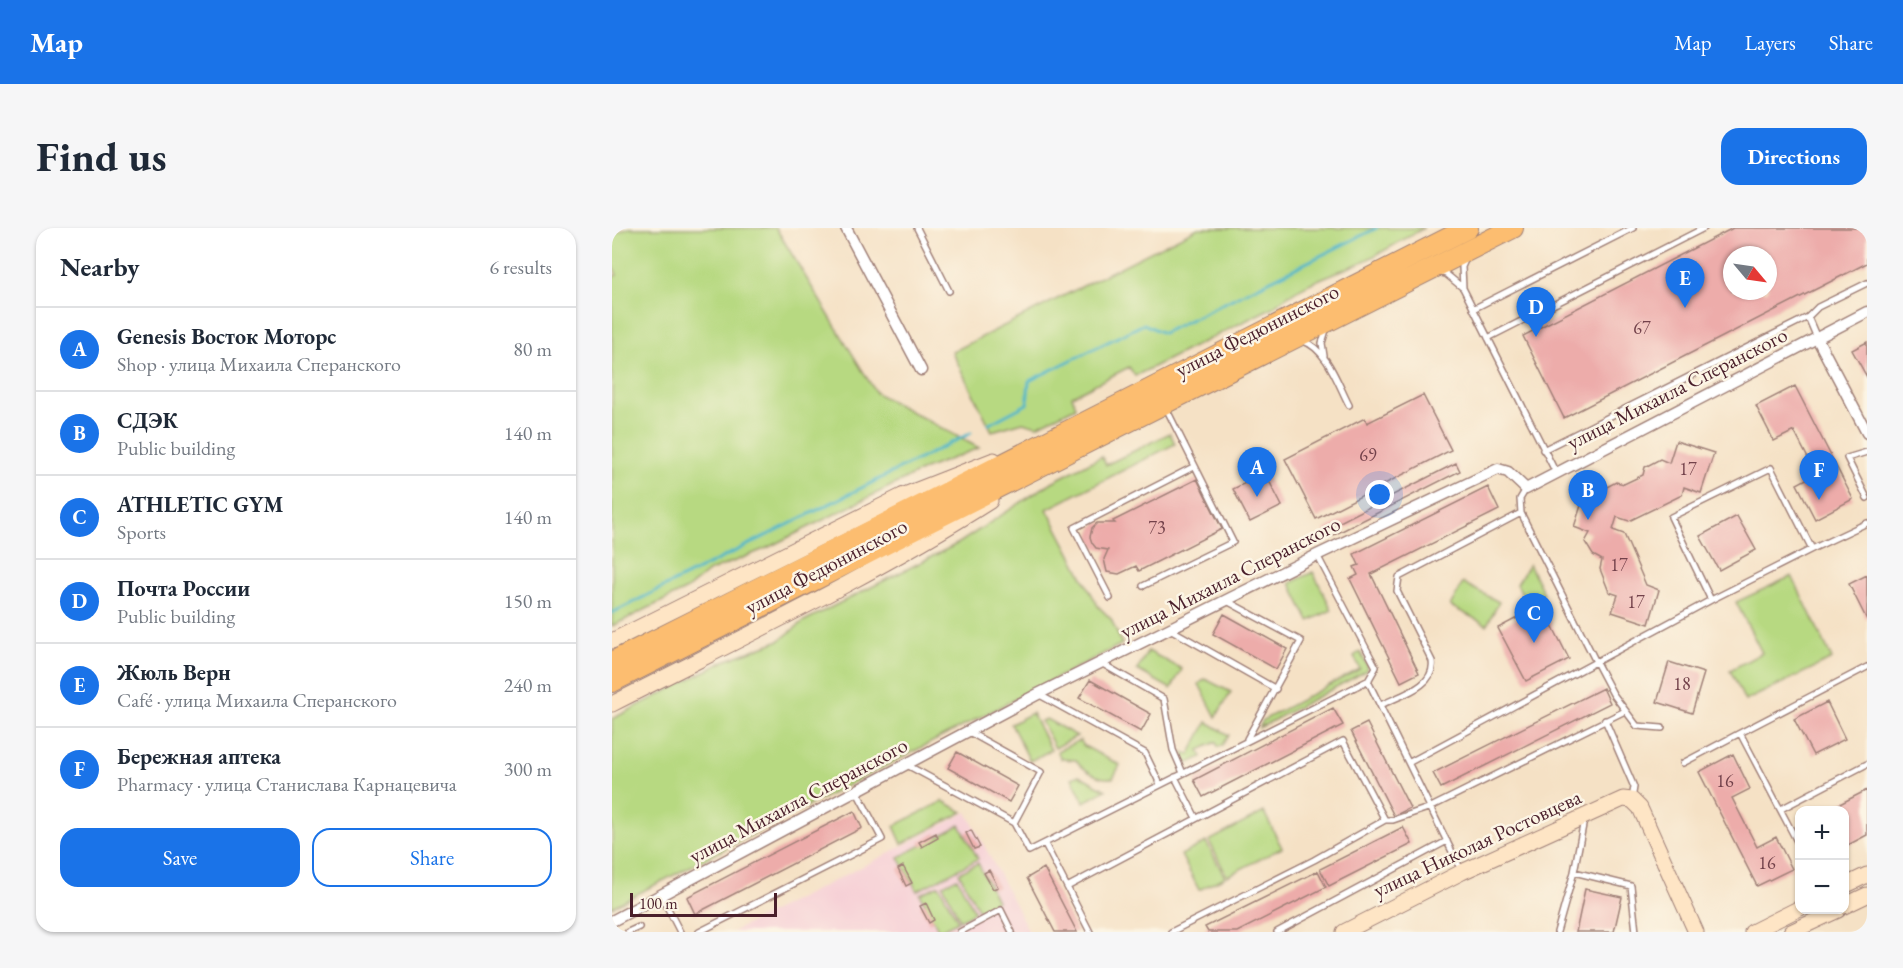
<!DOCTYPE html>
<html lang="en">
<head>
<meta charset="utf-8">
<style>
  body { margin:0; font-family:"EB Garamond",serif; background:#f6f6f7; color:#1f2937 }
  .controls { position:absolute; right:18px; bottom:18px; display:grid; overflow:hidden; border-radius:12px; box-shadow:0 2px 4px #0004 }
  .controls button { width:54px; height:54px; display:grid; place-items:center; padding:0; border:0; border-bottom:2px solid #e0e1e3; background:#fff; color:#1f2937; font:30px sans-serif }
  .compass { position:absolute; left:1111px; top:18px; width:54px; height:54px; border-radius:50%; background:#fff; box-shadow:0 2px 4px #0004; rotate:119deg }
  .scale { position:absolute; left:18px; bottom:15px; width:147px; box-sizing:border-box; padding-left:6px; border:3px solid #4a1f2b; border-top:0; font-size:16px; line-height:21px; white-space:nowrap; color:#4a1f2b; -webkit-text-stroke:4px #fcf5e5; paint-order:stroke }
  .you { position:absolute; left:768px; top:267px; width:21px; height:21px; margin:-15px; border:4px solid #fff; border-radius:50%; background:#1a73e8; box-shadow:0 0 0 9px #1a73e833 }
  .badge { display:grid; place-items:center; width:39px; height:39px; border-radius:50%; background:#1a73e8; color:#fff; font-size:20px; font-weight:700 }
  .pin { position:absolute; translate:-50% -50px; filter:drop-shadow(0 2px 3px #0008) }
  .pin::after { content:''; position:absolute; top:32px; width:21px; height:18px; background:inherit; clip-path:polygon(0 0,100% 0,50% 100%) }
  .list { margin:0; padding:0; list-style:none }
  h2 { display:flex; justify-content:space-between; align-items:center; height:78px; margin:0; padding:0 24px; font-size:26px }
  h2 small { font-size:20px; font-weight:400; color:#747a83 }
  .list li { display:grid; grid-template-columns:39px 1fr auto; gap:18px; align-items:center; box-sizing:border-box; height:84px; padding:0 24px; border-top:2px solid #e0e1e3 }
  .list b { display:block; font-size:22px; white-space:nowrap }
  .list p { margin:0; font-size:20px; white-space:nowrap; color:#747a83 }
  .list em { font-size:20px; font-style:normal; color:#747a83 }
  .actions { display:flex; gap:12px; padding:18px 24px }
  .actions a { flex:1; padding:14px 0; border:2px solid #1a73e8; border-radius:18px; text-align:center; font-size:21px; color:#1a73e8 }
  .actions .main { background:#1a73e8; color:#fff }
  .map { position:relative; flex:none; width:1255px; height:704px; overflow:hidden; border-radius:18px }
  header { display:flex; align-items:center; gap:36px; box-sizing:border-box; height:84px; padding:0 30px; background:#1a73e8; color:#fff }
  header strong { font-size:28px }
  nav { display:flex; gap:33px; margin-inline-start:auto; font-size:21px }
  .intro { display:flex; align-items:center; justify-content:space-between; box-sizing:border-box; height:144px; padding:0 36px }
  h1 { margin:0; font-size:42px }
  .button { padding:15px 27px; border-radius:18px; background:#1a73e8; color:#fff; font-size:21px; font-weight:700 }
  main { display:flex; gap:36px; padding:0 36px }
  aside { flex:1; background:#fff; border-radius:18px; box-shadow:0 2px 4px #0004 }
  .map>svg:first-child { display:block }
</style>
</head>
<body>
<header>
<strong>Map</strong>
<nav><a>Map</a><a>Layers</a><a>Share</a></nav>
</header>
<div class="intro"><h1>Find us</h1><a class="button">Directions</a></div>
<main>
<aside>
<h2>Nearby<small>6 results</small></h2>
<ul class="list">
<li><span class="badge">A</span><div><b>Genesis Восток Моторс</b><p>Shop · улица Михаила Сперанского</p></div><em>80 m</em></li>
<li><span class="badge">B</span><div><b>СДЭК</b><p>Public building</p></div><em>140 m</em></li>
<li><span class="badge">C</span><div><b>ATHLETIC GYM</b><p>Sports</p></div><em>140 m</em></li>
<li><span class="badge">D</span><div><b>Почта России</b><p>Public building</p></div><em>150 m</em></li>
<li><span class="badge">E</span><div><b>Жюль Верн</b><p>Café · улица Михаила Сперанского</p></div><em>240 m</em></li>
<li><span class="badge">F</span><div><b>Бережная аптека</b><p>Pharmacy · улица Станислава Карнацевича</p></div><em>300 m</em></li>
</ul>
<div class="actions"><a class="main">Save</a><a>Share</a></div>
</aside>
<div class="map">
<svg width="1255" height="704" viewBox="0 0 1255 704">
  <rect width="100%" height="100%" fill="#fcf5e5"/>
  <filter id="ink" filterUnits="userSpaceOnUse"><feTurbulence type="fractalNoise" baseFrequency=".0167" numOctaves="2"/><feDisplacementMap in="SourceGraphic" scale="12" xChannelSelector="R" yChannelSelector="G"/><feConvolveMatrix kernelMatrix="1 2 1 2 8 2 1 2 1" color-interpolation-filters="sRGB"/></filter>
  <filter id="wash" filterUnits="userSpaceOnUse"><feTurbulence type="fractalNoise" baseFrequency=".008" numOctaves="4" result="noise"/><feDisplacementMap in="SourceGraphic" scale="24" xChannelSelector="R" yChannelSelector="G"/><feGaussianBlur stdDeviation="1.35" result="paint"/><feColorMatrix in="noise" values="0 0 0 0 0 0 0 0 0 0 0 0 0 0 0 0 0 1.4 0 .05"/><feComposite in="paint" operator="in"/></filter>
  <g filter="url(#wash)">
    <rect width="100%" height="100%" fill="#f5e1c5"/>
    <path fill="#f6cfd6" d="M 355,584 L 417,704 L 120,704 L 273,627 Z"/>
    <path fill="#b7d981" stroke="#807c56" stroke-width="1.5" d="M 16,0 L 164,0 L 264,165 L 367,220 L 313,241 L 155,320 L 96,344 L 75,361 L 0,398 L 0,49 L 5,47 L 0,36 L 0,7 Z
      M 586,0 L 812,0 C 788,13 763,30 738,39 C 710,50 684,59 661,79 L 523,148 L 517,139 L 460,168 L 464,179 L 425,198 L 411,194 L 380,203 L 340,124 Z
      M 558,205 L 563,216 L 435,281 L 486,378 L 499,391 L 510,416 L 0,679 L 0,491 L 115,432 L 168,412 L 192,393 L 347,315 L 440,254 L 490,228 L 494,237 Z
      M 917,336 L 932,366 L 915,375 L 905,356 Z
      M 701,344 L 720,382 L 697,393 L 678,355 Z
      M 1180,348 L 1220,431 L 1133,473 L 1118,442 L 1150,425 L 1124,374 Z
      M 851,355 L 887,374 L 875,397 L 838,378 Z
      M 536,423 L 570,441 L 559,461 L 525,442 Z
      M 748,424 L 755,437 L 754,443 L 647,500 L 651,492 L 748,441 L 742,428 Z
      M 593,451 L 619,464 L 604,489 L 587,456 Z
      M 420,485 L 439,522 L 418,533 L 399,496 Z
      M 434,491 L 465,508 L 443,520 L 429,493 Z
      M 595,494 L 617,507 L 611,517 L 606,519 L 604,514 L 587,522 L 590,529 L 575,536 L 571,524 L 577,527 Z
      M 468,512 L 472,518 L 508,537 L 501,550 C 488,552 472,543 464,532 L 449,531 L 445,523 Z
      M 467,547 L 494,562 L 472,574 L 460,550 Z
      M 331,573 L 351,584 L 290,616 L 282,598 Z
      M 652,584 L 670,620 L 615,648 L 597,613 Z
      M 348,597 L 366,631 L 305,663 L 287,629 Z
      M 594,614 L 613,649 L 587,662 L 569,627 Z
      M 366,635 L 385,673 L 367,683 L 347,645 Z
      M 345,650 L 363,684 L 348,692 L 331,657 Z
      M 327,657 L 346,693 L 327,703 L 308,666 Z"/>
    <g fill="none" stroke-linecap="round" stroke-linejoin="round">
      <path stroke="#4db6cb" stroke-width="3" d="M 377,196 L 415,176 L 417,153 L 532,96 L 551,105 L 765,0
        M 0,385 L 359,205"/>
    </g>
    <g id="blocks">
      <path fill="#edacaa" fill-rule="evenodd" d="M 1121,0 L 1255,0 L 1255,35 L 952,190 L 911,108 ZM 1120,27 L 1156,27 L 1156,63 L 1120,63 Z
        M 1255,114 L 1255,149 L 1240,122 Z
        M 1183,158 L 1241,271 L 1203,291 L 1185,256 L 1204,246 L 1182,203 L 1162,213 L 1144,178 Z
        M 811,167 L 839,222 L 704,291 L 673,231 L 753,190 L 755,195 Z
        M 1064,213 L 1102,225 L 1089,265 L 1072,259 L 1070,267 L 1017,293 L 1005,289 L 1001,302 L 1012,306 L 1034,357 L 1047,362 L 1037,396 L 1000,384 L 1006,367 L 997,364 L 988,341 L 990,332 L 981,327 L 973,314 L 978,305 L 962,299 L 974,262 L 989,267 L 991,261 L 1004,254 L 1012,256 L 1031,247 L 1033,239 L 1048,231 L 1057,235 Z
        M 844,235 L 848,243 L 716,310 L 712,302 Z
        M 653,245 L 670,278 L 638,294 L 621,261 Z
        M 585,251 L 610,301 L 527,343 L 524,338 L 507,346 L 495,344 L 492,331 L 496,322 L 484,320 L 480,315 L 478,309 L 480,300 L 485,295 L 503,295 L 501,293 Z
        M 876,259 L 887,282 L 759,346 L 807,445 L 789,454 L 738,351 L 746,347 L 742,339 L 747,337 L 742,326 Z
        M 1125,288 L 1144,322 L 1107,342 L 1088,308 Z
        M 1255,347 L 1255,392 L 1237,356 Z
        M 930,377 L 957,431 L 914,453 L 886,400 Z
        M 612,386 L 675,421 L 664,441 L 601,406 Z
        M 1057,434 L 1092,445 L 1080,485 L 1045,474 Z
        M 478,452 L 539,486 L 529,504 L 467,470 Z
        M 991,460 L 998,475 L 829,560 L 821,545 Z
        M 1215,474 L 1233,511 L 1201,527 L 1182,491 Z
        M 721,480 L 731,497 L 591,569 L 582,552 Z
        M 755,495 L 798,580 L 782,588 L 739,503 Z
        M 345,524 L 406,558 L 397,574 L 336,540 Z
        M 1121,526 L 1138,561 L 1120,570 L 1145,619 L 1164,609 L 1180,641 L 1145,658 L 1087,544 Z
        M 1255,562 L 1255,607 L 1236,617 L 1232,611 L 1232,582 L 1216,582 Z
        M 242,583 L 250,600 L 83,686 L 75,669 Z
        M 791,599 L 800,616 L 717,658 L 708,641 Z
        M 359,602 L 368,619 L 362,621 L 354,605 Z
        M 324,605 L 326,610 L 310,619 L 307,614 Z
        M 291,638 L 300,655 L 294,658 L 286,641 Z
        M 432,640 L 465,704 L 443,704 L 415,650 Z
        M 377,642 L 386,659 L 381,661 L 372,645 Z
        M 706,643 L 714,659 L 625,704 L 596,704 L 593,699 Z
        M 973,661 L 1010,669 L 1002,704 L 964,704 Z
        M 314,675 L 322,692 L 317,695 L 308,678 Z"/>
    </g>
  </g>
  <g filter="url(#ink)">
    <use href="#blocks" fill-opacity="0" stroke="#a08078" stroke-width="1.5"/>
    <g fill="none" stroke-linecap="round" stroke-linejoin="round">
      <g stroke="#a08078" stroke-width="8">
        <path id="lane" d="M 305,0 L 337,63
          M 854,30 L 850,39 L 851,60 L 944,245
          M 825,44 L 834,46 L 851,60
          M 861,81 L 1021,0
          M 1196,89 L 1205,110
          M 876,110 L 1092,0
          M 691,113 C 715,121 726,156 737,177
          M 712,128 L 710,115 L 714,102
          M 931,222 L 1196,89 L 1206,79 L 1255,55
          M 1255,224 L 1235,230 L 1255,270
          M 914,261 L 908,271 L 909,285 L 984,434 L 1001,466 L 1025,498 L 1050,500
          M 705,327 L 764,439 L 756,453 L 849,642
          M 531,358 L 621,314 L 554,180
          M 498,370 L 462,300 L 583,238
          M 1099,372 L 1200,321
          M 615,373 L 689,413 L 635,511
          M 558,401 L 664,461
          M 489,435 L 552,471 L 561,522 L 571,545
          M 426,466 L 533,525 L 548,556
          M 769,477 C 788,467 824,459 820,433 L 785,363 L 787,349 L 909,285
          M 993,492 L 1022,559 L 1020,571
          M 357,504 L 429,544 L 402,595
          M 798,534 L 1099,372 L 1059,289 L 1159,240 L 1200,321 L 1255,295
          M 1071,535 L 1128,505
          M 295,537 L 402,595 L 417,623 L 757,452
          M 563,549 L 584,590
          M 1169,581 L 1255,536
          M 773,592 L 781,592 L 819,579 L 1013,483
          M 433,616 L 478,704
          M 1188,619 L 1128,505 L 1255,439
          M 962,644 L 1019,658 L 1024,704
          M 455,659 L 731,513 L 773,592 L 702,632 L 559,704
          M 49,667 L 68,704
          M 16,704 L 27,699
          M 87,704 L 270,611 L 245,564
          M 348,704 L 389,682 L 400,704
          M 665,704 L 835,613
          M 945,704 L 962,644 L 972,592"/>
      </g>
      <g stroke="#a08078" stroke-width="13">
        <path id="street" d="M 234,0 L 309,142
          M 1205,110 L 1255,205
          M 0,693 L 426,466 L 705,327 L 886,241 L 896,244 L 914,261 L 1255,84"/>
      </g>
      <g stroke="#a08078" stroke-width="17">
        <path id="secondary" d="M 0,413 L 290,268 L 382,232
          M 0,476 C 127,411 257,350 378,273
          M 1232,658 L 1255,647
          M 1232,678 L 1255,667
          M 732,704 L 850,644 L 1011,571 L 1020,572 L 1028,580 L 1084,704
          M 1140,704 L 1188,680
          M 1179,704 L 1226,682"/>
      </g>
      <g stroke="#a08078" stroke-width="22">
        <path id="highway" d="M 0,434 L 856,0
          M 0,454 L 901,0"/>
      </g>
      <use href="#lane" stroke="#fff" stroke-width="5"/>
      <use href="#street" stroke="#fff" stroke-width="10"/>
      <use href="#secondary" stroke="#fee5c5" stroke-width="15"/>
      <use href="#highway" stroke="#fcbd6f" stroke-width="20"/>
    </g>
  </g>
  <g text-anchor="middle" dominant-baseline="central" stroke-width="5" stroke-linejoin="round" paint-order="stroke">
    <g font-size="18" fill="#73424b">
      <text x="1030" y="99">67</text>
      <text x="756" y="226">69</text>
      <text x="1076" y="240">17</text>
      <text x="545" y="299">73</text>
      <text x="1007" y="336">17</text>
      <text x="1024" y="373">17</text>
      <text x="1070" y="455">18</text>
      <text x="1113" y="552">16</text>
      <text x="1155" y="634">16</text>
    </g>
    <g font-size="21" fill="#4a1f2b" stroke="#fcf5e5">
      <text transform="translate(645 102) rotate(-27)">улица Федюнинского</text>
      <text transform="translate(1065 160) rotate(-27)">улица Михаила Сперанского</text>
      <text transform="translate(214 338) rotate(-28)">улица Федюнинского</text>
      <text transform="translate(618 349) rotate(-27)">улица Михаила Сперанского</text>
      <text transform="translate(186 572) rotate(-28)">улица Михаила Сперанского</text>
      <text transform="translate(865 615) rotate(-25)">улица Николая Ростовцева</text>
    </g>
  </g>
</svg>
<div class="controls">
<button>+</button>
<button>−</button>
</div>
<svg class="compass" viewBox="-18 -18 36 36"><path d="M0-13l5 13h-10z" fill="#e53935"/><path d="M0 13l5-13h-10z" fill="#747a83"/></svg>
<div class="scale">100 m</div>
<div class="you"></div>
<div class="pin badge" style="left:645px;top:269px">A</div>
<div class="pin badge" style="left:976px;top:292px">B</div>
<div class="pin badge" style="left:922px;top:415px">C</div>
<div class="pin badge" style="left:924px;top:109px">D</div>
<div class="pin badge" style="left:1073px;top:80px">E</div>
<div class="pin badge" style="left:1207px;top:272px">F</div>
</div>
</main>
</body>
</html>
